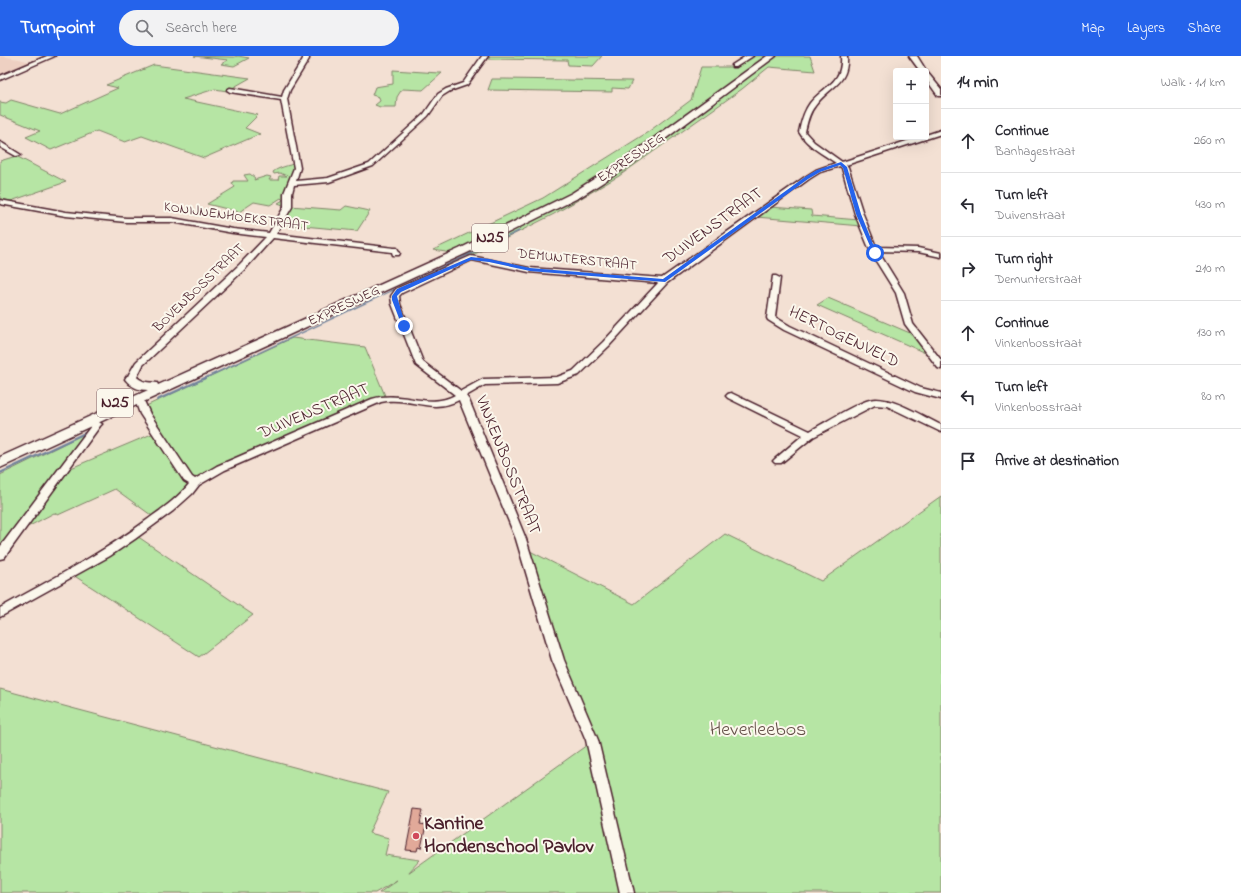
<!DOCTYPE html>
<html lang="en">
<head>
<meta charset="utf-8">
<style>
  body { margin:0; font-family:"Indie Flower",sans-serif; background:#f2f2f3; color:#2b2b33 }
  .controls { position:absolute; right:12px; top:12px; display:grid; overflow:hidden; border-radius:4px; box-shadow:0 4px 16px #0002 }
  .controls button { width:36px; height:36px; display:grid; place-items:center; padding:0; border:0; border-bottom:1px solid #e1e1e2; background:#fff; color:#2b2b33; font:20px sans-serif }
  .stop { position:absolute; width:12px; height:12px; margin:-9px; border:3px solid #2563eb; border-radius:50%; background:#fff }
  .stop.end { background:#2563eb; border-color:#fff; box-shadow:0 1px 4px #0008 }
  .list { margin:0; padding:0; list-style:none }
  h2 { display:flex; justify-content:space-between; align-items:center; height:52px; margin:0; padding:0 16px; font-size:17px }
  h2 small { font-size:13px; font-weight:400; color:#7c7c81 }
  .list li { display:grid; grid-template-columns:26px 1fr auto; gap:12px; align-items:center; box-sizing:border-box; height:64px; padding:0 16px; border-top:1px solid #e1e1e2 }
  .list b { display:block; font-size:15px; white-space:nowrap }
  .list p { margin:0; font-size:13px; white-space:nowrap; color:#7c7c81 }
  .list em { font-size:13px; font-style:normal; color:#7c7c81 }
  .icon { flex:none; width:22px; height:22px; fill:none; stroke:currentColor; stroke-width:2; stroke-linecap:round; stroke-linejoin:round }
  .map { position:relative; flex:none; width:941px; height:837px; overflow:hidden }
  header { display:flex; align-items:center; gap:24px; box-sizing:border-box; height:56px; padding:0 20px; background:#2563eb; color:#fff }
  header strong { font-size:19px }
  nav { display:flex; gap:22px; margin-inline-start:auto; font-size:14px }
  .search { width:280px; height:36px; background:#f2f2f3; display:flex; align-items:center; gap:10px; box-sizing:border-box; padding:0 14px; border-radius:22px; color:#7c7c81; font-size:15px }
  main { display:flex }
  aside { flex:1; background:#fff }
  .map>svg:first-child { display:block }
</style>
</head>
<body>
<header>
<strong>Turnpoint</strong>
<div class="search"><svg class="icon" aria-label="search" viewBox="0 0 24 24"><circle cx="10" cy="10" r="6"/><path d="M15 15l6 6"/></svg>Search here</div>
<nav><a>Map</a><a>Layers</a><a>Share</a></nav>
</header>
<main>
<div class="map">
<svg width="941" height="837" viewBox="0 0 941 837">
  <rect width="100%" height="100%" fill="#f3e0d3"/>
  <filter id="ink" filterUnits="userSpaceOnUse"><feTurbulence type="fractalNoise" baseFrequency=".025" numOctaves="2"/><feDisplacementMap in="SourceGraphic" scale="8" xChannelSelector="R" yChannelSelector="G"/><feConvolveMatrix kernelMatrix="1 2 1 2 8 2 1 2 1" color-interpolation-filters="sRGB"/></filter>
  <g filter="url(#ink)">
    <path fill="#eed0c2" d="M 0,0 L 19,3 L 34,7 L 0,20 Z"/>
    <path fill="#b6e5a4" stroke="#808268" d="M 194,0 L 234,1 L 238,0 L 249,2 L 234,10 L 221,8 L 228,4 Z
      M 487,0 L 602,0 L 593,10 L 568,9 L 567,4 L 485,3 Z
      M 751,0 L 810,0 L 815,15 L 769,11 L 742,33 L 619,120 L 554,158 L 471,200 L 433,194 L 543,142 L 648,76 L 691,44 L 701,11 L 736,11 Z
      M 154,9 L 250,22 L 227,35 L 215,33 L 183,43 L 258,59 L 245,72 L 260,78 L 204,102 L 142,80 L 125,86 L 97,75 L 51,94 L 26,81 L 40,75 L 0,59 L 0,46 L 6,47 L 11,44 L 60,58 L 118,32 L 106,29 Z
      M 393,14 L 439,17 L 442,17 L 423,34 L 402,33 L 397,41 L 396,51 L 380,51 L 375,49 L 380,45 L 379,41 L 372,39 L 375,31 L 393,28 Z
      M 492,23 L 505,23 L 632,25 L 628,33 L 612,32 L 612,36 L 488,34 Z
      M 16,100 L 66,126 L 11,145 L 0,143 L 0,105 Z
      M 296,107 L 290,150 L 341,154 L 346,150 L 370,155 L 357,175 L 282,168 L 283,149 L 278,147 L 283,144 L 281,142 L 270,149 L 254,146 L 239,156 L 207,148 L 235,131 L 232,127 L 233,125 L 248,125 L 244,119 L 250,118 L 255,122 L 254,124 L 267,120 L 271,121 L 269,124 L 278,124 L 279,120 L 287,120 L 280,117 L 274,118 L 273,116 C 279,111 288,110 296,107 Z
      M 770,151 L 811,154 L 812,160 L 859,164 L 861,170 L 756,161 Z
      M 828,242 L 917,280 L 932,300 L 817,249 Z
      M 292,282 L 365,291 L 386,342 L 200,422 L 192,422 L 148,356 L 146,350 Z
      M 88,376 L 64,415 L 154,377 L 189,429 L 155,462 L 115,433 L 58,459 L 54,457 L 20,475 L 0,490 L 0,419 Z
      M 941,440 L 941,837 L 379,837 L 397,824 L 375,837 L 0,837 L 0,633 L 388,736 L 369,777 L 389,782 L 385,799 L 420,804 L 408,817 L 594,684 L 568,618 L 528,494 L 634,548 L 725,478 L 821,525 Z
      M 137,480 L 253,559 L 199,601 L 73,519 Z"/>
    <g fill="none" stroke-linecap="round" stroke-linejoin="round">
      <path stroke="#70829c" stroke-width="1.5" d="M 203,323 L 519,175"/>
      <path stroke="#70829c" stroke-width="2" d="M 157,344 L 205,322
        M 0,417 L 87,376"/>
    </g>
    <path fill="#e1a999" stroke="#4a1f2b" d="M 414,753 L 423,754 L 420,768 L 426,769 L 421,792 L 418,791 L 417,795 L 406,794 Z"/>
    <g fill="none" stroke-linecap="round" stroke-linejoin="round">
      <g stroke="#4a1f2b" stroke-width="3">
        <path id="minor" d="M 47,0 L 55,0 L 0,24 L 0,20 Z
          M 303,0 L 309,0 L 309,3 L 290,34 L 287,43 L 300,112 L 296,125 L 328,122 L 369,108 L 424,58 L 438,38 L 446,33 L 463,27 L 482,0 L 488,0 L 467,29 L 450,35 L 442,40 L 428,60 L 373,110 L 329,126 L 294,129 L 292,137 L 292,151 L 276,178 L 394,192 L 397,192 L 400,197 L 399,199 L 393,199 L 392,196 L 273,182 L 246,212 L 143,309 L 135,325 L 129,325 L 127,323 L 129,318 L 136,306 L 240,208 L 266,181 L 233,177 L 172,166 L 126,166 L 66,160 L 0,148 L 0,144 L 66,156 L 126,162 L 172,162 L 233,173 L 269,177 L 284,151 L 284,137 L 294,112 L 281,44 L 230,36 L 227,34 L 230,32 L 282,41 L 284,34 L 303,3 Z
          M 746,0 L 753,0 L 736,11 L 732,11 L 732,9 Z
          M 841,0 L 847,0 C 849,29 829,30 815,50 C 809,57 807,67 805,76 L 814,86 L 842,106 L 919,81 L 926,81 L 926,79 L 941,74 L 941,78 L 846,109 L 848,111 L 863,158 L 876,191 L 918,192 L 941,197 L 941,201 L 918,196 L 878,195 L 904,237 L 913,268 L 941,304 L 941,313 L 938,312 L 905,268 L 896,237 L 871,197 L 855,158 L 842,112 L 840,110 L 820,116 L 809,123 L 667,227 L 609,290 L 579,319 L 557,327 L 485,329 L 466,340 L 469,344 L 526,483 L 564,604 L 598,684 L 634,837 L 620,837 L 586,684 L 552,604 L 516,483 L 459,344 C 431,359 409,340 381,346 L 225,414 L 199,429 L 192,438 L 173,455 L 135,483 L 110,500 L 0,561 L 0,552 C 50,524 101,498 147,464 C 162,453 178,442 189,428 L 184,425 L 140,358 L 136,347 L 138,345 L 144,345 L 150,358 L 192,421 L 195,423 L 217,410 L 372,343 C 402,334 428,354 455,339 L 416,309 L 392,248 L 391,240 L 396,233 L 471,200 L 529,212 L 662,222 L 805,121 L 816,114 L 836,107 C 823,98 807,90 799,76 C 801,66 804,55 810,47 C 825,29 843,27 841,0 ZM 472,204 L 529,216 L 658,227 L 603,286 L 573,315 L 557,321 L 483,323 L 461,335 L 423,306 L 400,248 L 399,240 L 402,237 Z
          M 0,86 L 2,87 L 21,99 L 16,100 L 0,91 Z
          M 773,220 L 776,220 L 780,222 L 775,261 L 790,270 L 921,332 L 941,337 L 941,343 L 915,336 L 784,274 L 768,264 L 767,262 Z
          M 731,337 L 810,375 C 825,367 861,343 876,343 C 896,343 922,360 941,369 L 941,376 L 887,350 L 875,349 L 813,381 L 781,407 L 775,407 L 773,405 L 775,403 L 803,379 L 728,342 L 726,340 L 728,338 Z
          M 97,365 L 102,368 L 100,370 L 4,502 L 0,503 L 0,491 L 94,366 Z"/>
      </g>
      <g stroke="#4a1f2b" stroke-width="3">
        <path id="major" d="M 909,0 L 917,0 L 927,16 L 941,33 L 941,40 L 938,40 L 926,23 L 926,15 L 920,15 Z"/>
      </g>
      <g stroke="#4a1f2b" stroke-width="3">
        <path id="highway" d="M 767,0 L 776,0 L 633,107 L 580,141 L 467,197 L 0,412 L 0,401 L 148,334 C 138,334 131,331 125,323 L 127,320 C 135,318 137,322 143,325 C 147,327 153,326 157,327 L 158,329 L 459,193 L 572,137 L 625,103 Z"/>
      </g>
      <use href="#minor" fill="#fbf7ec" fill-rule="evenodd"/>
      <use href="#major" fill="#fbf7ec" fill-rule="evenodd"/>
      <use href="#highway" fill="#fbf7ec" fill-rule="evenodd"/>
    </g>
  </g>
  <path fill="#2563eb" d="M 841,106 L 847,111 L 861,158 L 877,198 L 873,197 L 856,158 L 843,112 L 840,109 L 820,116 L 808,123 L 665,226 L 530,215 L 489,206 L 471,204 L 401,236 L 397,240 L 398,244 L 406,271 L 402,270 L 392,244 L 392,240 L 397,233 L 471,201 L 489,203 L 530,212 L 663,223 L 805,121 L 817,114 Z"/>
  <circle fill="#d1495b" stroke="#fbf7ec" stroke-width="1.5" cx="416" cy="780" r="4"/>
  <g text-anchor="middle" dominant-baseline="central" stroke-width="4" stroke-linejoin="round" paint-order="stroke">
    <g font-size="14" fill="#4a1f2b" stroke="#fbf7ec">
      <text transform="translate(631 102) rotate(-34)">EXPRESWEG</text>
      <text transform="translate(236 161) rotate(8)">KONIJNENHOEKSTRAAT</text>
      <text transform="translate(577 204) rotate(6)">DEMUNTERSTRAAT</text>
      <text transform="translate(199 232) rotate(-44)">BOVENBOSSTRAAT</text>
      <text transform="translate(344 250) rotate(-25)">EXPRESWEG</text>
    </g>
    <g fill="#fbf7ec" stroke="#7f6065" stroke-width="1">
      <rect x="472" y="168" width="36" height="28" rx="3"/>
      <rect x="97" y="333" width="36" height="28" rx="3"/>
    </g>
    <g font-size="16" font-weight="bold" fill="#4a1f2b">
      <text x="490" y="182">N25</text>
      <text x="115" y="347">N25</text>
    </g>
    <g font-size="17" fill="#4a1f2b" stroke="#fbf7ec">
      <text transform="translate(713 170) rotate(-36)">DUIVENSTRAAT</text>
      <text transform="translate(844 281) rotate(26)">HERTOGENVELD</text>
      <text transform="translate(314 355) rotate(-23)">DUIVENSTRAAT</text>
      <text transform="translate(508 409) rotate(68)">VINKENBOSSTRAAT</text>
    </g>
    <g font-size="20" fill="#655049" stroke="#fbf7ec">
      <text x="758" y="674">Heverleebos</text>
    </g>
    <g font-size="20" font-weight="bold" fill="#4a1f2b" stroke="#fbf7ec" text-anchor="start">
      <text x="424" y="768">Kantine<tspan x="424" dy="23">Hondenschool Pavlov</tspan></text>
    </g>
  </g>
</svg>
<div class="controls">
<button>+</button>
<button>−</button>
</div>
<div class="stop" style="left:875px;top:197px"></div>
<div class="stop end" style="left:404px;top:270px"></div>
</div>
<aside>
<h2>14 min<small>Walk · 1.1 km</small></h2>
<ul class="list">
<li><svg class="icon" aria-label="ahead" viewBox="0 0 24 24"><path d="M12 20V5M6 11l6-6 6 6"/></svg><div><b>Continue</b><p>Banhagestraat</p></div><em>260 m</em></li>
<li><svg class="icon" aria-label="left" viewBox="0 0 24 24"><path d="M17 20v-9H6M10 6l-5 5 5 5"/></svg><div><b>Turn left</b><p>Duivenstraat</p></div><em>430 m</em></li>
<li><svg class="icon" aria-label="right" viewBox="0 0 24 24"><path d="M7 20v-9h11M14 6l5 5-5 5"/></svg><div><b>Turn right</b><p>Demunterstraat</p></div><em>210 m</em></li>
<li><svg class="icon" aria-label="ahead" viewBox="0 0 24 24"><path d="M12 20V5M6 11l6-6 6 6"/></svg><div><b>Continue</b><p>Vinkenbosstraat</p></div><em>130 m</em></li>
<li><svg class="icon" aria-label="left" viewBox="0 0 24 24"><path d="M17 20v-9H6M10 6l-5 5 5 5"/></svg><div><b>Turn left</b><p>Vinkenbosstraat</p></div><em>80 m</em></li>
<li><svg class="icon" aria-label="arrive" viewBox="0 0 24 24"><path d="M6 21V4h12l-3 4 3 4H6"/></svg><div><b>Arrive at destination</b></div></li>
</ul>
</aside>
</main>
</body>
</html>
